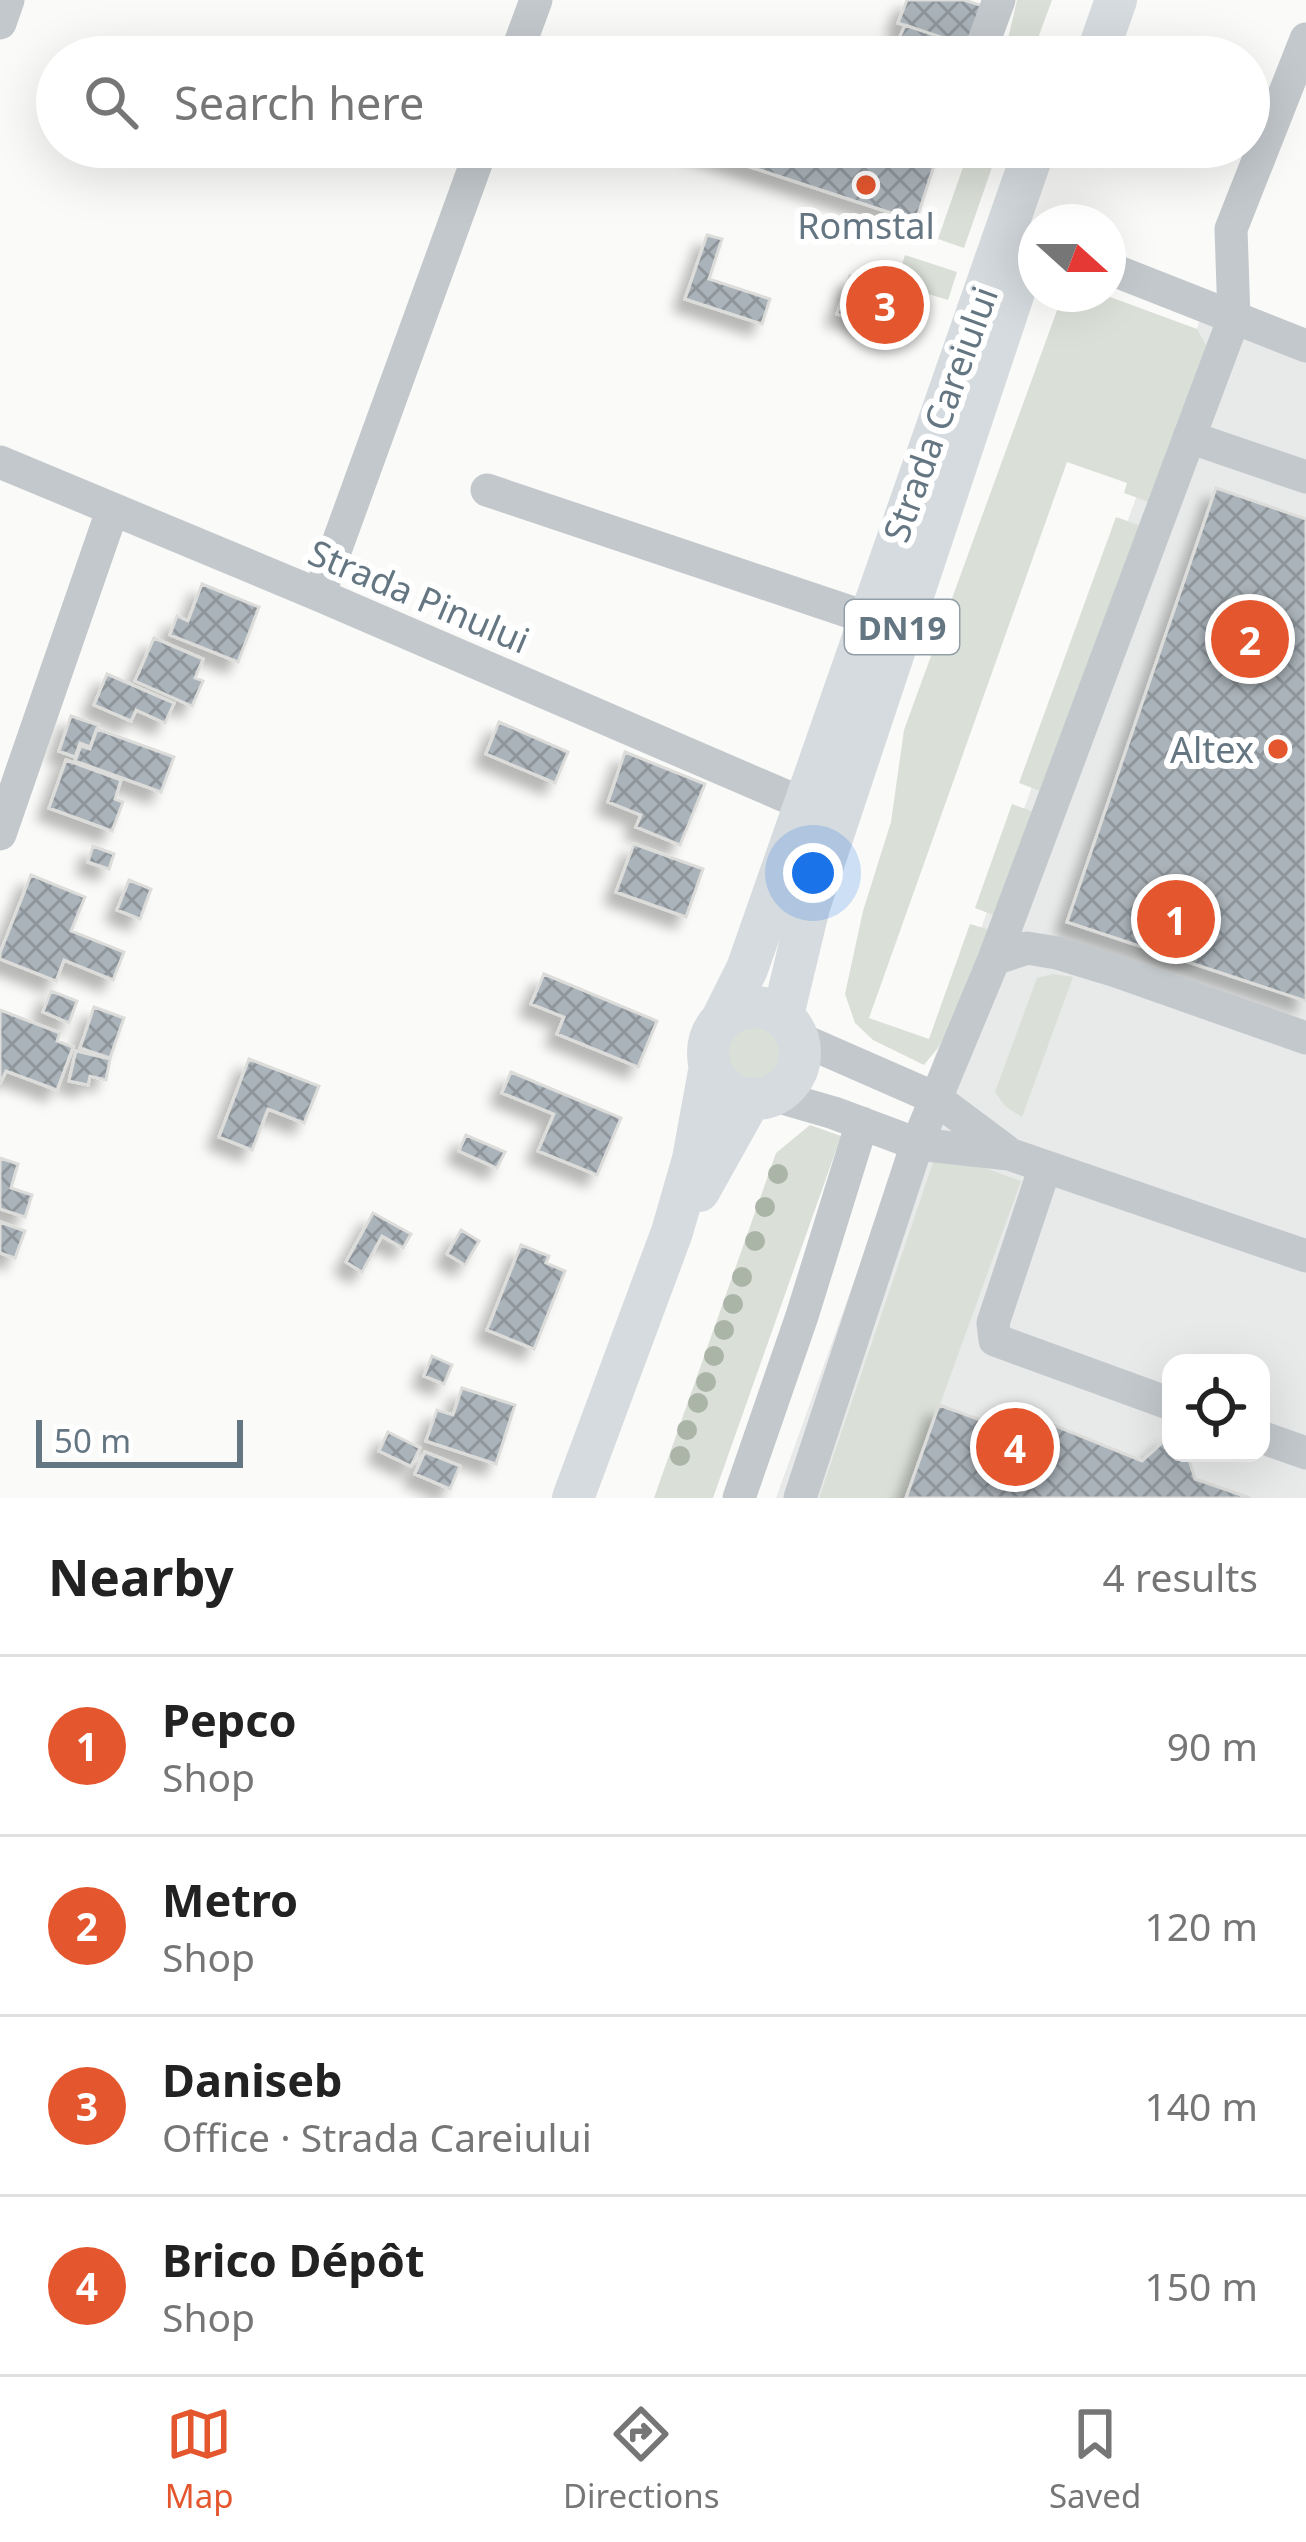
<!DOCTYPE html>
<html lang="en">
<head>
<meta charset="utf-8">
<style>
  body { margin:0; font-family:"Noto Sans",sans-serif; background:#f2f2f2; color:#222 }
  .controls { position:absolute; right:36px; bottom:36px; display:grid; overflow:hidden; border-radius:24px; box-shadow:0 12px 48px #0002 }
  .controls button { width:108px; height:108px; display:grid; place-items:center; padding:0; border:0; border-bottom:3px solid #e0e0e0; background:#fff; color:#222; font:60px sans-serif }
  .compass { position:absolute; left:1018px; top:204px; width:108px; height:108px; border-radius:50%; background:#fff; box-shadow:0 12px 48px #0002; rotate:111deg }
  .scale { position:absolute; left:36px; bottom:30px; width:207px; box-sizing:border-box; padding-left:12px; border:6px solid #657683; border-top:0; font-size:33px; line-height:42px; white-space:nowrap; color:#657683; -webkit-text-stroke:9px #fff; paint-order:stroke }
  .you { position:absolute; left:813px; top:873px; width:42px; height:42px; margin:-30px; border:9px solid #fff; border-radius:50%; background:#1a73e8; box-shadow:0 0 0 18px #1a73e833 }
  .badge { display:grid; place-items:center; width:78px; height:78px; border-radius:50%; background:#e4572e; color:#fff; font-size:39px; font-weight:700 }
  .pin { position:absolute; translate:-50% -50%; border:6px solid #fff; box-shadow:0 3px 12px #0006 }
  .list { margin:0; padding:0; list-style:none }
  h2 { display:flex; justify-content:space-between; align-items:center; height:156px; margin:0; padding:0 48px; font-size:51px }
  h2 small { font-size:39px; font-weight:400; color:#767676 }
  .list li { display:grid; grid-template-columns:78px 1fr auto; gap:36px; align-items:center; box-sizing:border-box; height:180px; padding:0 48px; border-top:3px solid #e0e0e0 }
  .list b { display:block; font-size:45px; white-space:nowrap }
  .list p { margin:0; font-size:39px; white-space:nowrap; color:#767676 }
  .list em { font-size:39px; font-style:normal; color:#767676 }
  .icon { flex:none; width:66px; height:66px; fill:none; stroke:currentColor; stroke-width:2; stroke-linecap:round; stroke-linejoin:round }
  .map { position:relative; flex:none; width:1306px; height:1498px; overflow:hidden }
  .search { position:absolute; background:#fff; box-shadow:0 12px 48px #0002; left:36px; right:36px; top:36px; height:132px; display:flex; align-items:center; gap:30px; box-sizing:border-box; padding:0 42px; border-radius:66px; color:#767676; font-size:45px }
  .sheet { height:876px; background:#fff }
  nav { display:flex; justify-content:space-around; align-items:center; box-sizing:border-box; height:168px; border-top:3px solid #e0e0e0; background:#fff; font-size:33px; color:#767676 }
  nav a { display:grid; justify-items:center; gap:6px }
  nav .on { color:#e4572e }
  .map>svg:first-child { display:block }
</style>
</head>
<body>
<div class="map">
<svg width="1306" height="1498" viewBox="0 0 1306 1498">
  <defs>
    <pattern id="building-cross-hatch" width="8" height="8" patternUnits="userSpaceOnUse" patternTransform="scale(3)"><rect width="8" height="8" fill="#aab3b9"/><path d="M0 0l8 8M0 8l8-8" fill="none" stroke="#8e969c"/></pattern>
    <filter id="shadow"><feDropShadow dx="-11" dy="11" stdDeviation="6" flood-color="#0004"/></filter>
  </defs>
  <rect width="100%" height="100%" fill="#fafaf8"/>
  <path fill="#e8e9e9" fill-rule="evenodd" d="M 1209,295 L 1306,330 L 1306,1498 L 776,1498 ZM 1171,1363 L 1261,1363 L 1261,1453 L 1171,1453 Z"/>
  <path fill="#dadfd7" d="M 1017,0 L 1052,0 L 1031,57 L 1007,57 L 1005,52 Z
    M 970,147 L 999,147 L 964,248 L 938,239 Z
    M 905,255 L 957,272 L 948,300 L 896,284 Z
    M 1063,294 L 1102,294 L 1197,329 L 1207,347 L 1157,505 L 1124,493 L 1127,483 L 1067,462 L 869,1018 L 929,1039 L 970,924 L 997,932 L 986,958 L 972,968 L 964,990 L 962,1007 L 937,1049 L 924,1065 L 873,1040 L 855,1023 L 845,994 L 863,911 L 891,822 L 904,730 Z
    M 1116,517 L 1147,528 L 1051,795 L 1019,783 Z
    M 1012,804 L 1042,815 L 1004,919 L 975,908 Z
    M 1053,974 L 1073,977 L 1022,1117 L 1005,1106 L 995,1092 L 1037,978 Z
    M720 1053a34 34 0 1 1 68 0a34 34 0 1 1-68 0Z
    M 810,1125 L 841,1136 L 713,1498 L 654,1498 L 776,1153 Z
    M 937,1151 L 1021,1181 L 906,1498 L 819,1498 Z"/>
  <path fill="url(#building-cross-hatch)" stroke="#dcdcda" stroke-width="3" filter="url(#shadow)" d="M 907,0 L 964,0 L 983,6 L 968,46 L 898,23 Z
    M 905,25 L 958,43 L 953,57 L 899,39 Z
    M 895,38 L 899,39 L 948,57 L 888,57 Z
    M 689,147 L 940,147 L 916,221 Z
    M 707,235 L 722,239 L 709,279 L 770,299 L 762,324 L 685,299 Z
    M 850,276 L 906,295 L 893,332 L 837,314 Z
    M 1216,488 L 1306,519 L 1306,1001 L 1067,922 Z
    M 202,584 L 259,607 L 238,662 L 170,635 L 177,616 L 188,621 Z
    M 154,638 L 203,659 L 195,678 L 203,681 L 192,706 L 135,681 Z
    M 107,674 L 174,703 L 165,723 L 136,710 L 131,721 L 94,705 Z
    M 71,716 L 98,725 L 90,747 L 80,743 L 75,757 L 59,751 Z
    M 499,722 L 568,752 L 555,783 L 486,754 Z
    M 97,729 L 174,757 L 161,792 L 75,761 L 81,746 L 90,749 Z
    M 625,752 L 705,784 L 680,845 L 636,827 L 641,815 L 608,802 Z
    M 66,760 L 121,780 L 115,799 L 123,802 L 112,831 L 49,808 Z
    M 634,844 L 703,869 L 686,917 L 616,892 Z
    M 93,846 L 114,854 L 109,869 L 88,862 Z
    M 31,875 L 85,897 L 71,931 L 124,952 L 113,980 L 64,960 L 56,981 L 0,959 L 0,953 Z
    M 129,880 L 151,889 L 140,919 L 117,910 Z
    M 544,974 L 657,1021 L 638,1067 L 557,1034 L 564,1017 L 531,1004 Z
    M 51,991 L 77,1001 L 69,1023 L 43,1012 Z
    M 94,1007 L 124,1018 L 110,1058 L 80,1048 Z
    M 0,1010 L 60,1033 L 57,1041 L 73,1047 L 57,1090 L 6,1071 L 0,1084 Z
    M 76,1051 L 110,1059 L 106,1080 L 90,1076 L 88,1085 L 69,1081 Z
    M 249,1059 L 319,1086 L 304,1123 L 268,1109 L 252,1150 L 219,1137 Z
    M 511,1072 L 621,1118 L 597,1175 L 538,1151 L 554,1114 L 502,1093 Z
    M 466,1135 L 505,1152 L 497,1168 L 459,1151 Z
    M 0,1158 L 18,1164 L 11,1188 L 32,1195 L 25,1217 L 0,1209 Z
    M 373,1213 L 411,1234 L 403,1248 L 382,1236 L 362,1272 L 346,1262 Z
    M 0,1222 L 25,1231 L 15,1258 L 0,1253 Z
    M 461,1230 L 479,1241 L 465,1265 L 447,1254 Z
    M 521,1245 L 549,1256 L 546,1263 L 565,1271 L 534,1349 L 487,1330 Z
    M 432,1356 L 452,1365 L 444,1384 L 424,1376 Z
    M 462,1388 L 515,1405 L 496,1464 L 426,1441 L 437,1410 L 453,1415 Z
    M 939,1405 L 1039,1441 L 1046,1422 L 1142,1461 L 1171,1435 L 1171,1453 L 1187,1453 L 1195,1479 L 1250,1498 L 906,1498 Z
    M 388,1432 L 420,1448 L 411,1466 L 379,1451 Z
    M 425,1452 L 460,1466 L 450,1489 L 415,1474 Z"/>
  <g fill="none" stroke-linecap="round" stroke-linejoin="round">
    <path stroke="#c3c8cc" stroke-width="33" d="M 0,23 L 8,0
      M 515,57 L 536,0
      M 978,57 L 999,0
      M 1031,241 L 1036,242
      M 1108,268 L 1306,346
      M 1189,437 L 1306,477
      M 0,462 L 319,595 L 806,805
      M 487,490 L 868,618
      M 319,595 L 482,147
      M 0,834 L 112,511
      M 994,959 L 1234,318 L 1231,229 L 1306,39
      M 798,1038 L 935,1098 L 1006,1151
      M 772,1095 L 834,1113 L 917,1144 L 1009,1154 L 1306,1256
      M 1045,1167 L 993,1323 L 995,1340 L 1171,1404
      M 1261,1437 L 1306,1453
      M 739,1498 L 802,1316 L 862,1123
      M 800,1498 L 917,1144 L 994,959 L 1027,948 L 1057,953 L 1116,971 L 1306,1038"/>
    <path stroke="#d6dbdf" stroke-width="42" d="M 1096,57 L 1116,0
      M708 1053a46 46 0 1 1 92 0a46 46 0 1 1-92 0Z
      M 783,1015 L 809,907 L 1022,268
      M 722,1019 L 747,969 L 1035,147
      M 699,1191 L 751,1098
      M 573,1498 L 672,1232 L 693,1159 L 710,1066"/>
  </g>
  <g fill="#aab4a7">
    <circle cx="778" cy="1174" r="10"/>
    <circle cx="765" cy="1207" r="10"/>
    <circle cx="755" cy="1241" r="10"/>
    <circle cx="742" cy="1277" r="10"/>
    <circle cx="733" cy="1304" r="10"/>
    <circle cx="724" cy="1330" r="10"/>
    <circle cx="714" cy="1356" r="10"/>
    <circle cx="706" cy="1382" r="10"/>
    <circle cx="698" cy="1403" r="10"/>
    <circle cx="687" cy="1430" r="10"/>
    <circle cx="680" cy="1456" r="10"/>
  </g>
  <g fill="#e4572e" stroke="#fff" stroke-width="4.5">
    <circle cx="866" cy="185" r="12"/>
    <circle cx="1278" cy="749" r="12"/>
  </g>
  <g text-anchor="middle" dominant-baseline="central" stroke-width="12" stroke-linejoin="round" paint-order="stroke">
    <rect fill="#fff" stroke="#939fa8" stroke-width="3" x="845" y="600" width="114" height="54" rx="9"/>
    <g font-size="33" font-weight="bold" fill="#657683">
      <text x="902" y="627">DN19</text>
    </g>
    <g font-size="36" fill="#657683" stroke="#fff">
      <text x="866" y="225">Romstal</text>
      <text x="1254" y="749" text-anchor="end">Altex</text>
    </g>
    <g font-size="36" fill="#657683" stroke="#fff">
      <text transform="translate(940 414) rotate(-70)">Strada Careiului</text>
      <text transform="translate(419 596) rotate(23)">Strada Pinului</text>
    </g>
  </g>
</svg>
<div class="controls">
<button><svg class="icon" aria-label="locate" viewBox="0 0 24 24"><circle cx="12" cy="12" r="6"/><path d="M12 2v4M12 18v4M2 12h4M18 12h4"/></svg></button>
</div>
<svg class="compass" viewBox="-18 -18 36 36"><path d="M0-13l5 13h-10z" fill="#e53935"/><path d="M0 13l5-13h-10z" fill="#767676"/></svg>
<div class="scale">50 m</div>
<div class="you"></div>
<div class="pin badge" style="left:1176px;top:919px">1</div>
<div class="pin badge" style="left:1250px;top:639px">2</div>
<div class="pin badge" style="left:885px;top:305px">3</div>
<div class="pin badge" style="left:1015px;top:1447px">4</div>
<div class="search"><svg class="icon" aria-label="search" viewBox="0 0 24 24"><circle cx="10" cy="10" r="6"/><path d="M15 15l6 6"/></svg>Search here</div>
</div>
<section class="sheet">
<h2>Nearby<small>4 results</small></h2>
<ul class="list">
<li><span class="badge">1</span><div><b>Pepco</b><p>Shop</p></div><em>90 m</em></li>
<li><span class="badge">2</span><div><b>Metro</b><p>Shop</p></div><em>120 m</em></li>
<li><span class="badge">3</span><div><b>Daniseb</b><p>Office · Strada Careiului</p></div><em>140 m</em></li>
<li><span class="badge">4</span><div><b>Brico Dépôt</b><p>Shop</p></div><em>150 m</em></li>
</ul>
</section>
<nav>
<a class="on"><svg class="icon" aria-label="map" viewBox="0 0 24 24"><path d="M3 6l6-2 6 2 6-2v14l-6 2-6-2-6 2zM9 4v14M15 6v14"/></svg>Map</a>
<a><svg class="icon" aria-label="directions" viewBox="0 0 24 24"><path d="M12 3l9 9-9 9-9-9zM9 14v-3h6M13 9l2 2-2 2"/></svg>Directions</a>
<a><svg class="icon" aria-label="saved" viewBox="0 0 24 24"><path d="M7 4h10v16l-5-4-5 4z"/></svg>Saved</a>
</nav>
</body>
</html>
